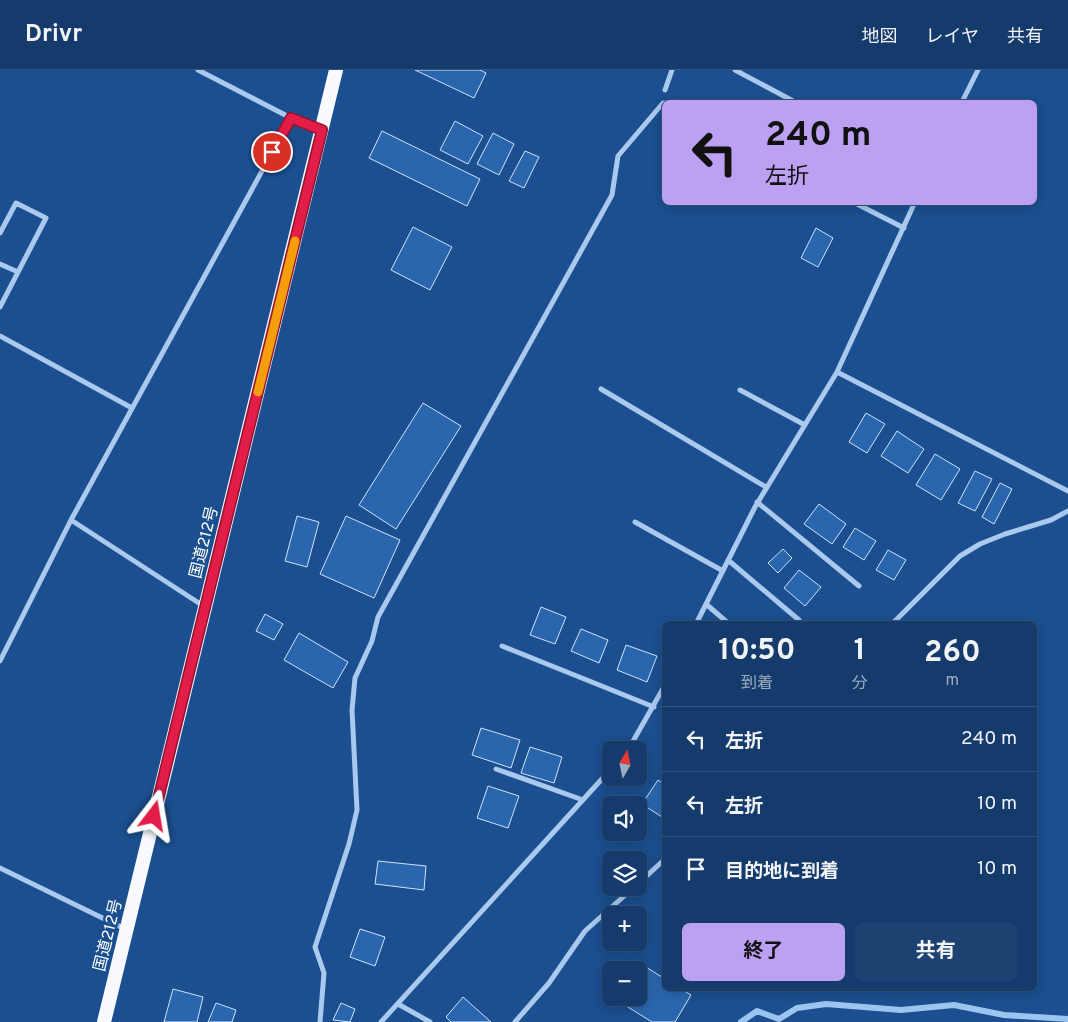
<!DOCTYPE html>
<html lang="ja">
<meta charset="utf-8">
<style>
body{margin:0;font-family:Overpass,"Noto Sans JP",sans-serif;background:#1d4271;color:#f1f3f6;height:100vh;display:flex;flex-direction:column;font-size:19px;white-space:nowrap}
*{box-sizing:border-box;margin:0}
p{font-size:16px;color:#9dadc1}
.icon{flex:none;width:28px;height:28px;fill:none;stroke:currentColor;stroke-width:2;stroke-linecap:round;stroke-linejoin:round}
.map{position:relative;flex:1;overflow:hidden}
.side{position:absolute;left:662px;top:551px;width:375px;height:370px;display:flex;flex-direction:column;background:#143b6b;border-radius:8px;box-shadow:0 2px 12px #0003,0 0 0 1px #33557e}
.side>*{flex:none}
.banner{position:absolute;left:662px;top:30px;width:375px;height:105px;border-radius:8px;box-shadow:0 2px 12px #0003,0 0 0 1px #33557e;background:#bca0f2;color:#111;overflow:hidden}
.needle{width:32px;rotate:9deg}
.fabs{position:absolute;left:602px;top:671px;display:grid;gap:10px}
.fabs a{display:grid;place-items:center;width:45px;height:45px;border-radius:8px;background:#143b6b;box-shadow:0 2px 12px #0003,0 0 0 1px #33557e;font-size:25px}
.pin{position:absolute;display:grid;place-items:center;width:42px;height:42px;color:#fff;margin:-21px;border:2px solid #fff;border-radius:50%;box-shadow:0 1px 5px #0007}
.me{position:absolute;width:55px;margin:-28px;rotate:14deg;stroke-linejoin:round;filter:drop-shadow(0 0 4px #0008)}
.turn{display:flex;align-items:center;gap:18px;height:105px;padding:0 20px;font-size:22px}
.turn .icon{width:65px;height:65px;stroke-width:2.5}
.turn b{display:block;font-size:35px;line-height:42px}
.eta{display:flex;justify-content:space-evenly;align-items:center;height:85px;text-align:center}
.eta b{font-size:30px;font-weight:700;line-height:35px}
.action{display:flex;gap:10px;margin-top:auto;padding:10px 20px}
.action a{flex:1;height:58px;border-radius:8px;background:#bca0f2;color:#111;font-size:20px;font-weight:700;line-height:58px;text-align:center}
.action a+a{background:#1d4271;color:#f1f3f6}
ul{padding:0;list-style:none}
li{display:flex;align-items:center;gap:15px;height:65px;padding:0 20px;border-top:1px solid #33557e}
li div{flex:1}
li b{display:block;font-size:19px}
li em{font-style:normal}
header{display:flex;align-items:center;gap:30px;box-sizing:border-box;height:70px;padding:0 25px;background:#143b6b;border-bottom:1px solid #33557e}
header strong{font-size:24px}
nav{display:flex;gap:28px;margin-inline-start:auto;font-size:18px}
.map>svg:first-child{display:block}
</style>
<header>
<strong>Drivr</strong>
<nav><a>地図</a><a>レイヤ</a><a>共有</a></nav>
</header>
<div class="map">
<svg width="1068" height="952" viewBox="0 0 1068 952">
<rect width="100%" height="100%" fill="#1b4f8f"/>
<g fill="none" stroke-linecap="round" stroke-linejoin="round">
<!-- stream -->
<path stroke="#9cc4f0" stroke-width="6" d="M741 952 757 941 779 949 797 938 826 934 901 940 954 935 1004 945 1068 949"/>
</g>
<!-- building -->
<path fill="#2a66ad" stroke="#cfe3fa" d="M415 0H480L486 3 474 28Z
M455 51 483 66 468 94 440 80Z
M382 61 480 109 467 136 369 88Z
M493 63 514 74 499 105 477 94Z
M525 81 539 87 524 118 509 111Z
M413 157 452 177 430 220 391 200Z
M816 158 833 168 818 197 801 188Z
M423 333 461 356 396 459 359 435Z
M866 343 885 354 867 383 849 372Z
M897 361 924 379 908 403 881 386Z
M935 384 960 399 941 430 916 415Z
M975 401 992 409 975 441 958 433Z
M1000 413 1012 419 994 454 982 447Z
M819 434 846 454 832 474 804 454Z
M297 446 319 452 307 497 285 491Z
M346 446 400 470 374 528 320 504Z
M855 458 876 471 864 490 843 477Z
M783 479 792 488 778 503 768 493Z
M888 480 906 490 894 510 876 500Z
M799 500 821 517 805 536 784 518Z
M541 537 566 547 555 574 530 565Z
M265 544 283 554 274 570 256 561Z
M581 559 608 570 599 593 571 581Z
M299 563 348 592 333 618 284 590Z
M626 575 657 586 647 612 617 600Z
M481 658 520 670 511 698 472 685Z
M530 677 562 687 554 713 521 703Z
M658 710 665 715V749L642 734Z
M488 716 519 726 508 758 477 748Z
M378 791 426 796 424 820 375 814Z
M360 859 385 867 375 896 350 887Z
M638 892 665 909V919H681L691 925 675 952H652L615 929 639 928V900H633Z
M173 919 203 927 197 952H164Z
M463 927 491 952H451L446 947Z
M216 933 236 940 232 952H208Z
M341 933 355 939 350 952 333 950Z"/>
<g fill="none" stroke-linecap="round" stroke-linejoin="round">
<!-- minor -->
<path stroke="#a9c9ee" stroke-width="5" d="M198 0 291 48 321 60
M735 0 795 32
M665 20 672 0
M962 32 978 0
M853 132 904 158
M0 163 16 133 46 148 0 237
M0 194 18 202
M0 266 132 338
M837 302 1068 421
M601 319 766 417
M740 320 805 355
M757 432 859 516
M71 450 205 537
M635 452 723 501
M728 490 799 550
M706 534 729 554
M696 554 755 437 837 302 915 132
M892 554 960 486 980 474 1005 464 1051 450 1068 441
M502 576 654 637
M0 591 71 450 291 48
M628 680 665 615
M496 699 583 730
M0 798 125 859
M639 813 665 789
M398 934 430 952
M320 952 324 903 315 877 349 774 357 740 352 640 355 608 372 571 378 547 612 125 618 86 663 33H665
M381 952 611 699
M515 952 549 913 585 861 633 818"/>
<!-- trunk -->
<path stroke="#f8faff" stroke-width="14" d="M104 952 336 0"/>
</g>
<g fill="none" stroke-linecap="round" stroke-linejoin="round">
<!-- route casing -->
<g stroke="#92132f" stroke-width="12">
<path id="route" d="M154 746 322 60 291 48 272 82"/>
</g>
<!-- route -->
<use href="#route" stroke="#e11d48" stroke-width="9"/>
<!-- slow -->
<path stroke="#f59e0b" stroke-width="9" d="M258 322 295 171"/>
</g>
<g text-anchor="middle" stroke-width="5" stroke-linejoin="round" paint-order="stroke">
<!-- street labels -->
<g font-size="16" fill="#fff" stroke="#1b4f8f">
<text transform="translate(203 472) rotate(-76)" y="6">国道212号</text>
<text transform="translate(107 865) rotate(-76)" y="6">国道212号</text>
</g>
</g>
</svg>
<div class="fabs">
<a><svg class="needle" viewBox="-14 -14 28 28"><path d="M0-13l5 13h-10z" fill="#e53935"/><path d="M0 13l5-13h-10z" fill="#9dadc1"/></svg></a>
<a><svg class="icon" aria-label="sound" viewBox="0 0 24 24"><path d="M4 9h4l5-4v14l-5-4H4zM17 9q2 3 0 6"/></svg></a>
<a><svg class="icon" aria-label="layers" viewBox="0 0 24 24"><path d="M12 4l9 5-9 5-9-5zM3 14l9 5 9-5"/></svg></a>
<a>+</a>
<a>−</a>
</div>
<div class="pin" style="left:272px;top:82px;background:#d93025"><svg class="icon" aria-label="arrive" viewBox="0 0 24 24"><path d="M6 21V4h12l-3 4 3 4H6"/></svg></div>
<svg class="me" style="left:154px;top:746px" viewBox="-20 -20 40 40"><path d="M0-17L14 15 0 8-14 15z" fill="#e11d48" stroke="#fff" stroke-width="4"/></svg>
<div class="banner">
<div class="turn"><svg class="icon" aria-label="left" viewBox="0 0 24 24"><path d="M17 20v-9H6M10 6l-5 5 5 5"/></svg><div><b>240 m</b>左折</div></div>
</div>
<section class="side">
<div class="eta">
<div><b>10:50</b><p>到着</p></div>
<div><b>1</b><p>分</p></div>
<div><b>260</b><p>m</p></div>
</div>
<ul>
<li><svg class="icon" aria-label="left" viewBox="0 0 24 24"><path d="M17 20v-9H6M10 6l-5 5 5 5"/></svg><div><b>左折</b></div><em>240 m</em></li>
<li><svg class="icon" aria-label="left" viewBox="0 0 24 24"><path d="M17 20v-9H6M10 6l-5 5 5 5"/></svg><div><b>左折</b></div><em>10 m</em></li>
<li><svg class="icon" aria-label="arrive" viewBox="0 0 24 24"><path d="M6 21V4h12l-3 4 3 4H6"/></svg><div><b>目的地に到着</b></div><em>10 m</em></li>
</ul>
<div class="action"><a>終了</a><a>共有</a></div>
</section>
</div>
